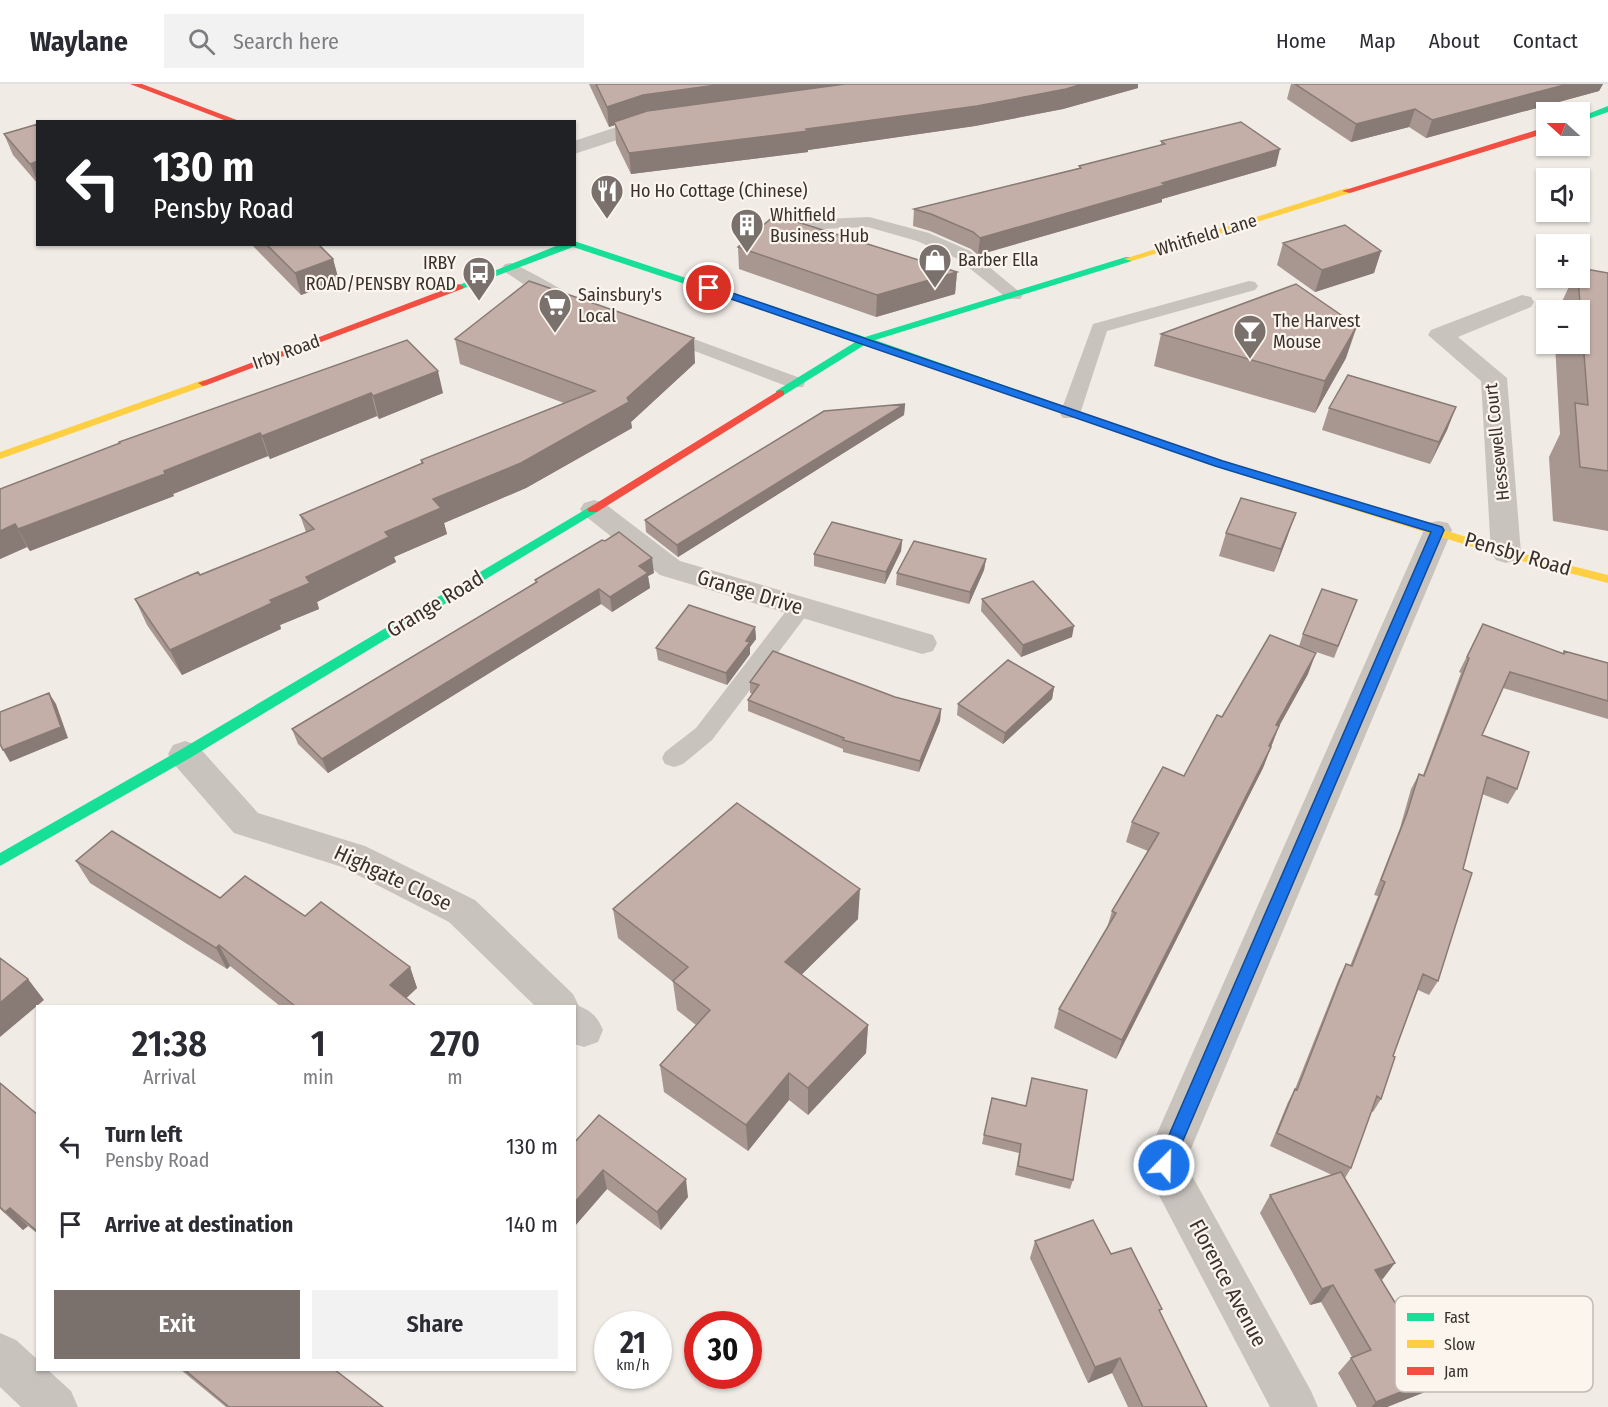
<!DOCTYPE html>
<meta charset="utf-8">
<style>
body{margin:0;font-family:"Fira Sans Condensed",sans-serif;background:#f2f2f3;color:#2b2b33;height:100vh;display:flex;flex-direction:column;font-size:22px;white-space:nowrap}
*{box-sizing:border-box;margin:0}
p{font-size:20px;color:#7c7c81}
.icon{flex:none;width:33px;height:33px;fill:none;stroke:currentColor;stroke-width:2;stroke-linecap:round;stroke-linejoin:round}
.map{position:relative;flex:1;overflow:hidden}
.drawer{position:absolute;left:36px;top:921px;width:540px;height:366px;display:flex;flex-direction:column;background:#fff;border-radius:0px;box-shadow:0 2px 4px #0004}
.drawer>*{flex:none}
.top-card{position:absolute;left:36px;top:36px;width:540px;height:126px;border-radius:0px;box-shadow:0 2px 4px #0004;background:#202124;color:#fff;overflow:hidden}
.needle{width:39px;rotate:291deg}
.fabs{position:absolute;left:1536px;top:18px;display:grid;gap:12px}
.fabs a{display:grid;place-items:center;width:54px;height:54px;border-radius:0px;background:#fff;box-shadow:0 2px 4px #0004;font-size:30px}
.speed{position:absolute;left:594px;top:1227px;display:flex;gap:12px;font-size:30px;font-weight:700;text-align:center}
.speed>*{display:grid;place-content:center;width:78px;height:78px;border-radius:50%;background:#fff;box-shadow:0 2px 4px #0004;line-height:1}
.speed small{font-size:15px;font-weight:400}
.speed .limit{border:9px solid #d22;background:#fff;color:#111}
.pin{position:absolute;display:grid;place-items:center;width:51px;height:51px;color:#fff;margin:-26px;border:3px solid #fff;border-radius:50%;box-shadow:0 2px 6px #0007}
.me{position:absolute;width:66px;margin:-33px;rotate:23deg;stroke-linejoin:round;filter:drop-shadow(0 0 4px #0008)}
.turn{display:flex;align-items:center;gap:21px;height:126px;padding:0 18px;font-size:27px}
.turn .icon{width:78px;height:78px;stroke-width:2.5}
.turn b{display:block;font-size:42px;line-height:51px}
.eta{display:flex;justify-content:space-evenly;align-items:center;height:102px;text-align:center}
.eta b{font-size:36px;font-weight:600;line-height:42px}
.cta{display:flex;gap:12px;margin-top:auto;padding:12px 18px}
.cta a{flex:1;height:69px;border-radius:0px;background:#7a716c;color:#fff;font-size:24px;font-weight:600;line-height:69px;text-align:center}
.cta a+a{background:#f2f2f3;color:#2b2b33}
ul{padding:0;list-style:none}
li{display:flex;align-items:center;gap:18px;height:78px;padding:0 18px}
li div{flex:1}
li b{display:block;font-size:22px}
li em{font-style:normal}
header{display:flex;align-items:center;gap:36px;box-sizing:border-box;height:84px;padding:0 30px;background:#fff;border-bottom:2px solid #e1e1e2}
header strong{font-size:28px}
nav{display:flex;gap:33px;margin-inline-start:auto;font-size:21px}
.search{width:420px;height:54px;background:#f2f2f3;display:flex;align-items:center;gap:15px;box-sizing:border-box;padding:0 21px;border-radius:0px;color:#7c7c81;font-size:22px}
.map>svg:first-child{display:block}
</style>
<header>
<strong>Waylane</strong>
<div class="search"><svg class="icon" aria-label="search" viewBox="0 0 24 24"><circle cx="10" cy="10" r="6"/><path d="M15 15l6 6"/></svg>Search here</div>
<nav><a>Home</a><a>Map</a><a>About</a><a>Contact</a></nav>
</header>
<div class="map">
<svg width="1608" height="1323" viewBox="0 0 1608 1323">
<rect width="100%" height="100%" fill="#f0ebe5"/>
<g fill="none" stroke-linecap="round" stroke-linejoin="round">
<!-- lane -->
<path fill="#c9c3be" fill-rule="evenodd" d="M869 133 929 149 970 167 1023 211 1020 215H1008L958 175 917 157 868 143 802 146 794 141 802 136Z
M511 179C518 181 570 209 573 213L570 217C549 222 522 198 505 188L502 184 505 180Z
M1249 197 1255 198 1258 202 1255 206 1107 247 1080 330 1077 334H1063L1060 330 1093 240Z
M664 244 803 295 805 299 803 303H789L658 253 655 249 658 245Z
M801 515 809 518 812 523 809 528 712 656 683 680 674 683 665 680 662 674 665 668 696 644 793 518Z"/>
<!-- street -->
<path fill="#c9c3be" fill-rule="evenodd" d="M659 32 666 34 669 38 666 42 648 46 574 70V57L638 36Z
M1522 211 1531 213 1534 218 1531 223 1458 253 1507 294 1521 469 1516 476 1506 479 1496 476 1491 469 1481 297 1428 251 1431 246Z
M594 416 604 419 680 477 933 551 937 559 933 567 922 570 660 491 584 431 580 425 584 419Z
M1438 437 1448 439 1452 446 1185 1079 1311 1307 1318 1323H1270L1143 1081 1424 446 1428 439Z
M185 657 197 661 258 729 365 762 475 816 573 910 579 922C592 927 598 934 603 946L598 958 584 963 574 960V922H535L449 838 342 783 234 749 173 679 168 670 173 661Z
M0 1249 16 1256 38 1276V1286H48L71 1307 78 1323H21L0 1303Z"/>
<!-- fast -->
<path fill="#16e098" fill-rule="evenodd" d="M1608 22V28L1580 38V33Z
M574 157 865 253 1126 173H1132V177L875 256 1223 378 1269 391 1271 394 1265 398 1215 382 866 260 784 311H776V307L857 257 573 163 462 205 454 203 561 160H574Z
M593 421 597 422 599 425 597 428 190 674 0 782V769L180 666Z"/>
<!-- slow -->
<path fill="#ffcf43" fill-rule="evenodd" d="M1347 104 1352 107 1350 109 1132 177 1124 175Z
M203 296 207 297V301L0 375V368Z
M1265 390 1508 466 1608 491V499L1502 472 1261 397V391Z"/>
<!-- jam -->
<path fill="#f24e42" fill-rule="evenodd" d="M130 0H142L242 38H229Z
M1546 43V49L1350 109 1342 107Z
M459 200 464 203 462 205 207 301 203 302 198 299Z
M780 306 784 307V311L597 428H589L587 425Z"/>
</g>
<!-- wall -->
<path fill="#a89690" d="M589 0H1138V4L1063 25 975 42 808 66V68L631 90 616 59 615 41 609 43Z
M1291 0H1603L1599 7 1426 54 1409 43 1351 58 1287 15Z
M38 40V100L13 71 4 50Z
M1161 57 1276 82 1162 115V118L978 171 971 165 930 147 913 142 914 125 1079 84V82L1161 62Z
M1283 159 1381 167 1374 189 1315 208 1277 181Z
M251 160H318L333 175 339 197 301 211Z
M738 163 957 188 955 210 876 233 739 185Z
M1608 189V447L1553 437 1549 373 1560 350 1555 260H1580V226H1558L1573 194H1580Z
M1161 250 1346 274 1315 329 1154 282Z
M455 255 695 279 631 338 632 344 526 404 444 439 447 450 394 473 396 478 317 518 319 525 280 541 281 545 182 591 147 541 135 515 200 491 306 448 300 431 421 379V376L564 319 460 280Z
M407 256 443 309 379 335 377 332 270 375 268 372 173 410 174 412 30 467 27 463 0 475V405Z
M905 320 904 331 678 473 646 448 645 436Z
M1456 323 1447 346 1430 380 1322 346 1329 324Z
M1226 449 1288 451 1274 488 1219 472Z
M902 456 901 467 885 500 814 482V470Z
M986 475 984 486 969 520 896 501 897 489Z
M654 489 648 492 650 504 612 528 601 520 328 689 298 660 292 645 536 499 535 496Z
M982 515 1072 553 1021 573 981 527Z
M1357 516 1334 574 1299 562 1303 550Z
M1483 540 1563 570 1564 567 1608 579V635L1503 604 1482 651 1517 705 1508 720 1482 710 1463 785 1438 897 1429 911 1418 906 1393 972 1381 1015 1373 1028 1371 1027 1351 1084 1345 1094 1381 1196 1425 1308 1387 1323H1357L1338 1289 1351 1274 1352 1273 1321 1218 1310 1221 1260 1129 1270 1111 1332 1091 1270 1062 1288 1018 1295 1005 1339 894 1346 880 1350 882 1378 812 1374 811 1400 744 1411 705 1419 690 1423 691 1461 589 1459 588Z
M755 543 756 555 750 563V570L727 601 658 576 656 564Z
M1308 590 1279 642 1263 684 1116 975 1054 944 1059 925 1107 844 1112 827 1148 767 1126 758 1132 738 1184 692 1222 633Z
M750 598 895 613 941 625 940 637 919 688 843 668V665L748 627V616L753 610 750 609Z
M1054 603 1052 615 1003 660 957 631 958 620Z
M76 777 220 814 305 832 410 883 417 904 406 914 416 922H280L230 882 227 885 90 799Z
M613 825 858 835 801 891 868 941 866 969 808 1031 789 1016 748 1067 664 1008 660 981 696 941 677 926 673 898 618 854Z
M0 999 38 1031V1150L28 1142 23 1146 0 1125Z
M992 1014 1073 1096 1070 1105 1015 1091 1019 1069 982 1060Z
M574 1059 688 1113 661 1146 607 1105 574 1143Z
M1035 1157 1111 1170 1160 1229 1207 1323H1128L1112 1289 1088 1299 1030 1174Z
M181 1286H335L383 1323H226Z"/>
<!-- shaded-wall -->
<path fill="#887a75" d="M724 0H872L614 38 615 41 609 43 607 23 643 11Z
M1082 0H1138V4L1063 25 975 42 808 66V68L631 90 629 69 806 45Z
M1568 0H1603L1599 7 1426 54 1432 36Z
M1415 25 1409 43 1351 58 1356 40Z
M1280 65 1276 82 1162 115V118L978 171 980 154 1162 99Z
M38 77V99L30 80Z
M1381 167 1374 189 1315 208 1322 186Z
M333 175 339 197 301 211 295 189Z
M957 188 955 210 876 233 877 211Z
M1357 242 1346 274 1315 329 1325 297Z
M694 254 695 279 631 338 632 344 526 404 444 439 447 450 394 473 396 478 317 518 319 525 280 541 281 545 182 591 170 566 270 516 306 493 385 448 433 415 627 314Z
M438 287 443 309 379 335 373 312Z
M371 309 377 332 270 375 262 352Z
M905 320 904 331 678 473 677 461Z
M1456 323 1447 346 1430 380 1439 358Z
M260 349 268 372 173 410 174 412 30 467 18 445Z
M1296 429 1288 451 1274 488 1281 465Z
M15 440 27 463 0 475V447Z
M902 456 901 467 885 500 886 488Z
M652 474 654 489 648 492 650 504 612 528 610 513 639 482Z
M986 475 984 486 969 520 970 508Z
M599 505 601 520 328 689 322 675Z
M1074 542 1072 553 1021 573 1023 561Z
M755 543 756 555 750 563V570L727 601 726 589 746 557Z
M1316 569 1308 590 1268 662 1276 641Z
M1054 603 1052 615 1003 660 1005 649Z
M49 609 56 620 68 654 10 678 3 666Z
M941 625 940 637 919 688 920 677Z
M1279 642 1263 684 1116 975 1122 956Z
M860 805 858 835 785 907V878Z
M219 861 230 882 227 885 216 864Z
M410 883 417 904 398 922 390 901Z
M28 895 44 916 0 953V919Z
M868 941 866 969 808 1031V1004Z
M789 989V1016L748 1067 746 1041Z
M603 1086 607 1105 574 1143V1119Z
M686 1095 688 1113 661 1146 657 1128Z
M10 1124 28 1142 23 1146 5 1128Z
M1395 1179 1382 1196 1375 1186Z
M1333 1201 1321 1218 1310 1221 1322 1205Z
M1120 1274 1112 1289 1088 1299 1095 1283Z
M1440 1292 1425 1308 1387 1323H1371L1376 1318Z"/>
<!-- building -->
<path fill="#c3afa7" stroke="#887a75" stroke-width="1.5" d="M596 0H724L643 11 607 23Z
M845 0H1082L1066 5 977 22 806 45 808 47 629 69 614 38 647 27Z
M1295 0H1568L1432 36 1415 25 1356 40Z
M1241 38 1280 65 1162 99 1165 101 980 154 973 148 931 130 914 125 1081 84 1079 82 1165 60 1161 57Z
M38 40V77L30 80 4 50Z
M775 131 957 188 877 211 738 163Z
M1345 141 1381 167 1322 186 1283 159Z
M266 160H318L333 175 295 189Z
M1580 184 1608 189V387L1580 383 1575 319 1588 321 1578 194H1580Z
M529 197 694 254 627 314 629 318 521 379 433 415 441 424 385 448 389 453 306 493 310 499 270 516 272 519 170 566 135 515 198 488 200 491 314 445 300 431 423 379 421 376 595 307 455 255Z
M1296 200 1357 242 1325 297 1161 250Z
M407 256 438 287 373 312 371 309 262 352 260 349 164 387 165 390 18 445 15 440 0 447V405L120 359 119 358Z
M1348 291 1456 323 1439 358 1329 324Z
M905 320 677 461 645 436 824 327Z
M1241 414 1296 429 1281 465 1226 449Z
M832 438 902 456 886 488 814 470Z
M619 448 652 474 639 482 648 489 610 513 599 505 322 675 292 645 537 498 535 496 602 456 605 457Z
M914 457 986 475 970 508 897 489Z
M1033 497 1074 542 1023 561 982 515Z
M1322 505 1357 516 1338 562 1303 550Z
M689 521 755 543 746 557 750 558 726 589 656 564Z
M1483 540 1564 570V567L1608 579V617L1510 588 1482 651 1529 668 1517 705 1487 693 1463 785 1472 789 1438 897 1423 890 1393 972 1395 973 1381 1015 1377 1012 1351 1084 1277 1049 1295 1005 1297 1006 1346 880 1352 882 1385 798 1381 796 1407 729 1419 690 1424 692 1469 574 1467 573Z
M1270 551 1316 569 1276 641 1279 642 1269 662 1271 663 1122 956 1059 925 1116 829 1112 827 1159 749 1132 738 1163 683 1184 692 1217 631 1222 633Z
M773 567 895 613 941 625 920 677 843 656 844 654 748 616 759 601 750 598Z
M1008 576 1054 603 1005 649 958 620Z
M49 609 61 643 3 666 0 660V628Z
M737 719 860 805 785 878 868 941 808 1004 789 989 746 1041 660 981 710 926 673 897 688 883 613 825Z
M112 747 220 814 245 792 305 832 321 818 410 883 390 901 416 922H295L219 861 216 864 76 777Z
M0 874 28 895 0 919Z
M1032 994 1087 1006 1073 1096 1018 1082 1021 1060 984 1051 992 1014 1026 1022Z
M0 999 38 1031V1148L10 1124 5 1128 0 1123Z
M599 1031 686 1095 657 1128 603 1086 574 1119V1059Z
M1341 1088 1395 1179 1375 1186 1440 1292 1376 1318 1351 1274 1371 1266 1333 1201 1322 1205 1270 1111Z
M1093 1136 1111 1170 1131 1164 1162 1225 1159 1226 1207 1323H1143L1120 1274 1095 1283 1035 1157Z
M185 1286H335L383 1323H229Z"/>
<!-- route -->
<path fill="#1a73e8" stroke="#114b97" stroke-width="1.5" d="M705 202H712L1223 377 1442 443 1444 446 1170 1087 1164 1089 1158 1087 1156 1081 1431 448 1215 382 705 206Z"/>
<!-- icons -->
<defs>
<g id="restaurant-pin" transform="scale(1.725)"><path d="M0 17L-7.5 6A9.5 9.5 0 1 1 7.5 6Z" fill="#7a716c" stroke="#fbf5ee"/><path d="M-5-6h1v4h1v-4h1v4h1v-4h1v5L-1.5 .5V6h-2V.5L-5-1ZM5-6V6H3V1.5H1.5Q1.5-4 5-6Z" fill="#fff"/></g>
<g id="building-pin" transform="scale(1.725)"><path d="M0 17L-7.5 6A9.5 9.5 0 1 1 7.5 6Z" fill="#7a716c" stroke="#fbf5ee"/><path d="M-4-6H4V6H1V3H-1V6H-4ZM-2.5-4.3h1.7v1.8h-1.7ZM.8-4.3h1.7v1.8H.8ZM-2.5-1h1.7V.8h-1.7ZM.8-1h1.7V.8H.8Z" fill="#fff"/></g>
<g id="shop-pin" transform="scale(1.725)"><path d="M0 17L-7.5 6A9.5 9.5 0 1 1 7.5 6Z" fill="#7a716c" stroke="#fbf5ee"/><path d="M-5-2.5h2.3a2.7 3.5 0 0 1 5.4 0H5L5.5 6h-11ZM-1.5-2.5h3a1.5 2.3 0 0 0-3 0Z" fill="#fff"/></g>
<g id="bus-pin" transform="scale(1.725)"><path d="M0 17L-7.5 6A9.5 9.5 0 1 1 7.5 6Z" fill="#7a716c" stroke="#fbf5ee"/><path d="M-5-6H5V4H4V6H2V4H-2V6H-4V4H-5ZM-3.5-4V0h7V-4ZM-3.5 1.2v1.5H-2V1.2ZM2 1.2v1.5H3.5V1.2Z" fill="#fff"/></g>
<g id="supermarket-pin" transform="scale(1.725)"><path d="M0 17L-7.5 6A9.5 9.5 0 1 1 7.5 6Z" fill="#7a716c" stroke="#fbf5ee"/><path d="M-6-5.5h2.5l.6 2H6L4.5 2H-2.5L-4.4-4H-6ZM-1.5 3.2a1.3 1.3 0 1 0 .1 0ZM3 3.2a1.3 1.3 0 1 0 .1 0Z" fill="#fff"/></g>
<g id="bar-pin" transform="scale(1.725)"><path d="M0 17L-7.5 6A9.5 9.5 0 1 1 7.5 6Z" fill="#7a716c" stroke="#fbf5ee"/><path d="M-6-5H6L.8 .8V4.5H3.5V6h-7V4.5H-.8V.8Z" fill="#fff"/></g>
</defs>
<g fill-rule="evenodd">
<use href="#restaurant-pin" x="607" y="107"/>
<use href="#building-pin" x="747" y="141"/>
<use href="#shop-pin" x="935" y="176"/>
<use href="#bus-pin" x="479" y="189"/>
<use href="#supermarket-pin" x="555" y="221"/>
<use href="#bar-pin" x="1250" y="247"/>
</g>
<g text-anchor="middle" stroke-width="4.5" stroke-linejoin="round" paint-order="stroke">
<!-- far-poi labels -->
<g font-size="18" fill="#3b302b" stroke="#fbf5ee" text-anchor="start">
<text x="630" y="113">Ho Ho Cottage (Chinese)</text>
<text x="770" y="137">Whitfield<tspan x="770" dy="21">Business Hub</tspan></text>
<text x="958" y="182">Barber Ella</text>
<text x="456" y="185" text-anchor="end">IRBY<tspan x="456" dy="21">ROAD/PENSBY ROAD</tspan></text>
<text x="578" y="217">Sainsbury's<tspan x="578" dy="21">Local</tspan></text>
<text x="1273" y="243">The Harvest<tspan x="1273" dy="21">Mouse</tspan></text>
</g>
<!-- far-street labels -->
<g font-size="18" fill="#3b302b" stroke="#fbf5ee">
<text transform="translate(1206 151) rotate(-17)" y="6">Whitfield Lane</text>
<text transform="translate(286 268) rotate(-20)" y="6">Irby Road</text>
<text transform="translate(1497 358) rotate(-96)" y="6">Hessewell Court</text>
</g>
<!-- street labels -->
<g font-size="21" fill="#3b302b" stroke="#fbf5ee">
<text transform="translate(1518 470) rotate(16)" y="7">Pensby Road</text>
<text transform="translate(750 508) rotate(17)" y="7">Grange Drive</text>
<text transform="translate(435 520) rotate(-31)" y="7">Grange Road</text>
<text transform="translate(393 794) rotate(25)" y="7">Highgate Close</text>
<text transform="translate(1228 1199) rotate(62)" y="7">Florence Avenue</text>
</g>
</g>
<!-- legend -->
<rect x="1395" y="1212" width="198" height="96" rx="9" fill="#fbf5ee" stroke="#c1bab4" stroke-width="1.5"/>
<rect x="1407" y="1229" width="27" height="8" fill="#16e098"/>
<rect x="1407" y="1256" width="27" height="8" fill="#ffcf43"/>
<rect x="1407" y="1283" width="27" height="8" fill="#f24e42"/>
<g font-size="16" fill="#3b302b">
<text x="1444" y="1239">Fast</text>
<text x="1444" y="1266">Slow</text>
<text x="1444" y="1293">Jam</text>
</g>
</svg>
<div class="fabs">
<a><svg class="needle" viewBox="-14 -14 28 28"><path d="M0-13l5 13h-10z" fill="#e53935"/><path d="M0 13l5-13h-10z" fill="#7c7c81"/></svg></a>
<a><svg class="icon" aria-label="sound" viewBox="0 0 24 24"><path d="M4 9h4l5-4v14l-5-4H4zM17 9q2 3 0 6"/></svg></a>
<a>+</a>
<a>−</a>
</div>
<div class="speed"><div>21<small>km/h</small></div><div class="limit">30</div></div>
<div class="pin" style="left:709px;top:204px;background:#d93025"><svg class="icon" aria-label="arrive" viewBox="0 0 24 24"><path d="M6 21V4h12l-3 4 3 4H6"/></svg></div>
<svg class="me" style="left:1164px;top:1081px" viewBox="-20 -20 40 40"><circle r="17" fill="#1a73e8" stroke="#fff" stroke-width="3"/><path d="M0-11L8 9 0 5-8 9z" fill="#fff"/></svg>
<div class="top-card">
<div class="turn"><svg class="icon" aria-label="left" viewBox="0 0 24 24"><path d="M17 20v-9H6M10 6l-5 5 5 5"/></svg><div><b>130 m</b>Pensby Road</div></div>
</div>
<section class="drawer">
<div class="eta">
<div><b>21:38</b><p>Arrival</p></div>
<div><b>1</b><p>min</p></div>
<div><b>270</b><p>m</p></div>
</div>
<ul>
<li><svg class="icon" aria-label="left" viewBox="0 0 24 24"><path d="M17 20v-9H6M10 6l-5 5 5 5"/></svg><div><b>Turn left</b><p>Pensby Road</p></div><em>130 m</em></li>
<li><svg class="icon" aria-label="arrive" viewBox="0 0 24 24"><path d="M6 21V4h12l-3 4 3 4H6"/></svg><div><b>Arrive at destination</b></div><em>140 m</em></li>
</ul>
<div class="cta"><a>Exit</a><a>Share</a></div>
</section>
</div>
